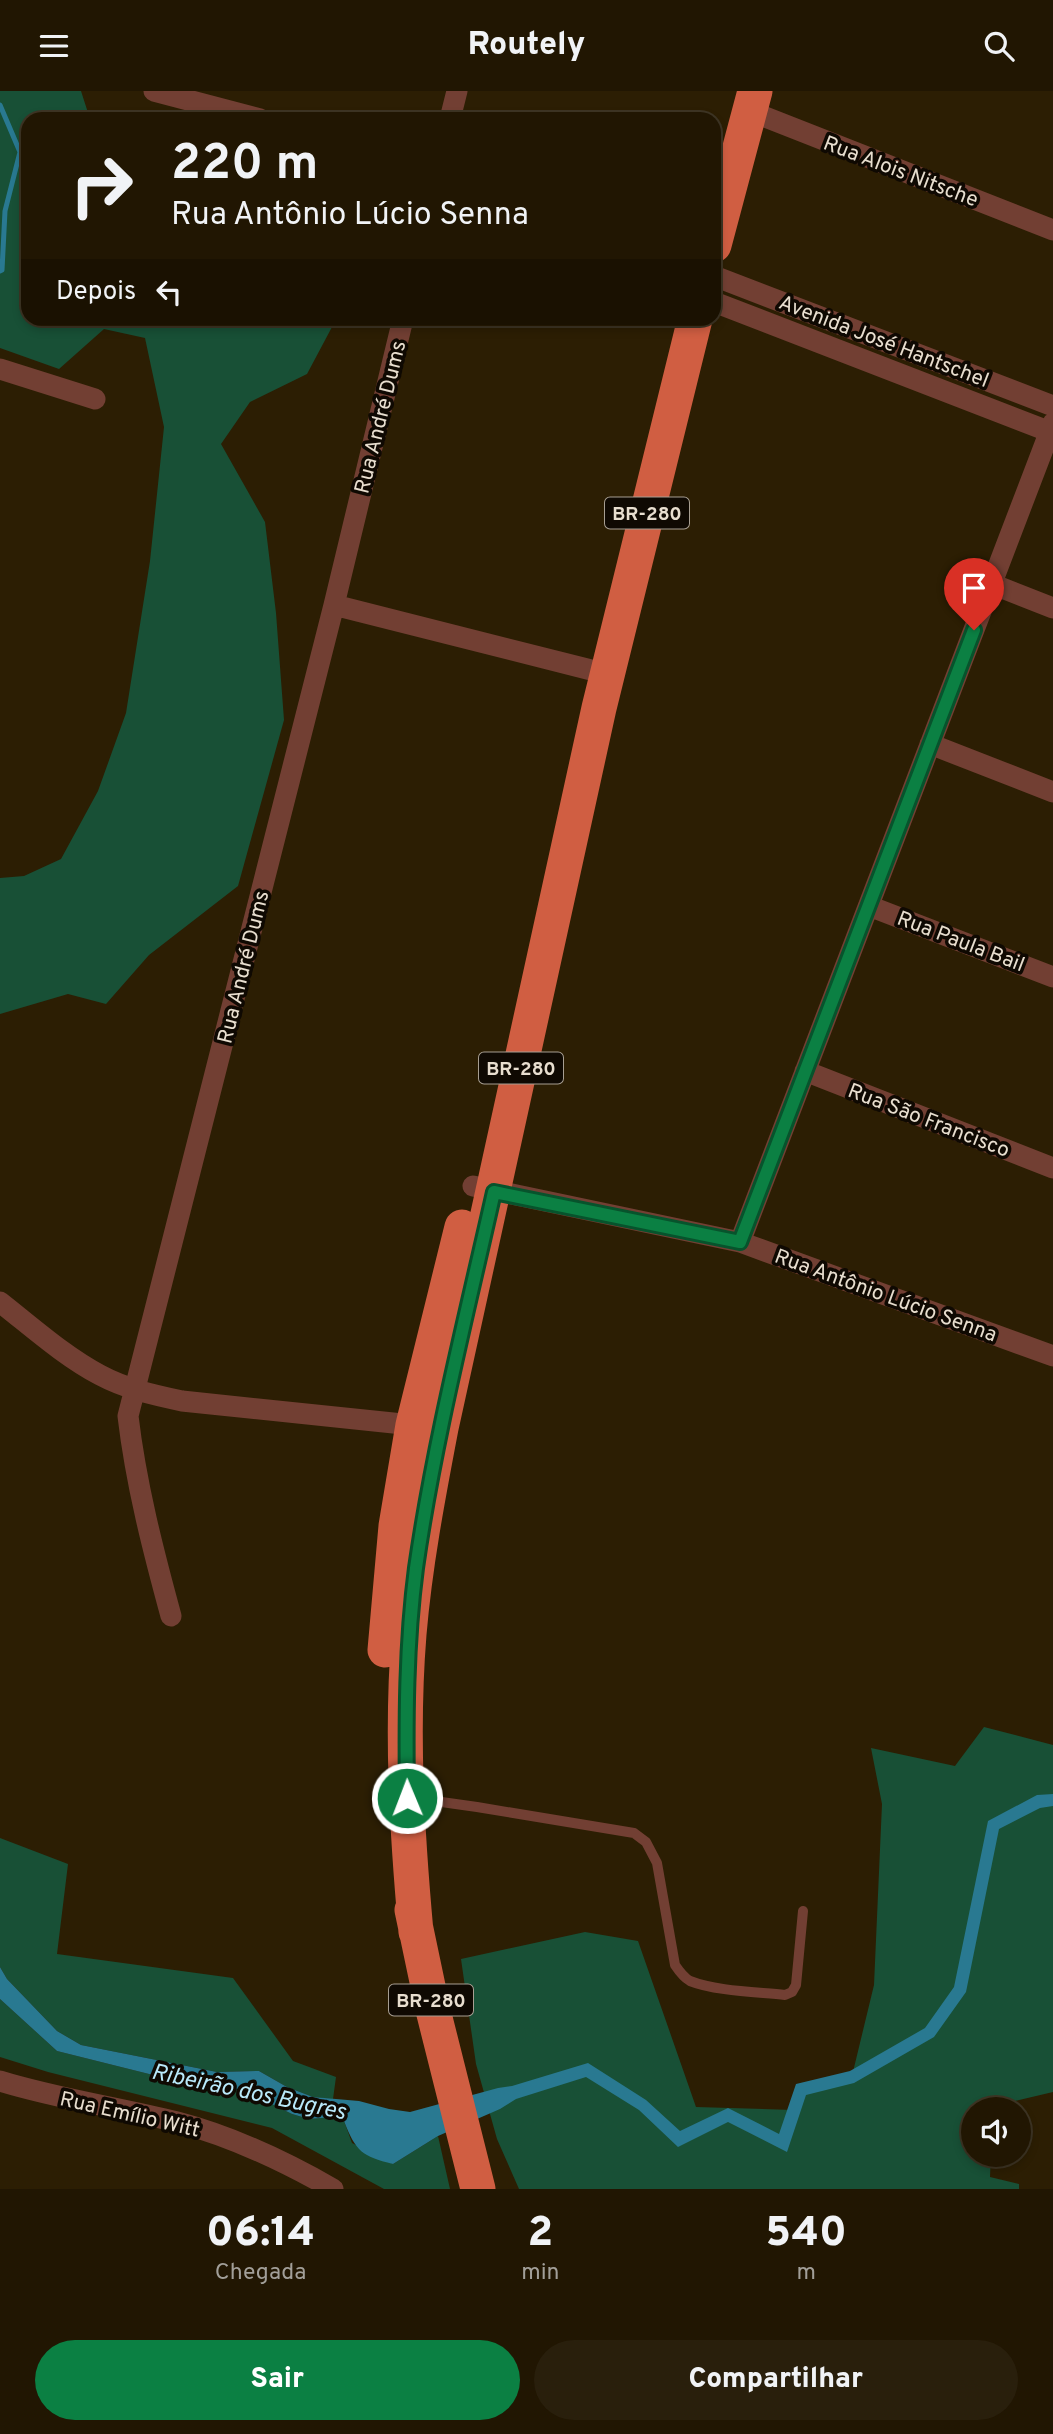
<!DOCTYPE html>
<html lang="pt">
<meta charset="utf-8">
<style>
body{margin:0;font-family:Overpass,sans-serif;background:#291f0c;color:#f1f3f6;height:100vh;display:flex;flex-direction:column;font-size:26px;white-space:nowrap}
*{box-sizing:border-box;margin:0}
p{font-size:23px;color:#a29f99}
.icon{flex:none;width:38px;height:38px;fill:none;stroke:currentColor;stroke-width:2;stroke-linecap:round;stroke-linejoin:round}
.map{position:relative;height:2098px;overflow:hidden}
.sheet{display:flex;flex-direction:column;background:#211602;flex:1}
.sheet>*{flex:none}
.guide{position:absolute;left:21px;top:21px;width:700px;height:214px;border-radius:21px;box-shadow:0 4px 10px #0003,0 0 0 2px #3e3524;background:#211602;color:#f1f3f6;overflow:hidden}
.fabs{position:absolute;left:961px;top:2006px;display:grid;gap:14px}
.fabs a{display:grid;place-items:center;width:70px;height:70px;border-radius:50%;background:#211602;box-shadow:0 4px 10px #0003,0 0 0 2px #3e3524;font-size:35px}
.pin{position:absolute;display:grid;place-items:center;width:60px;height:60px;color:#fff;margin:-72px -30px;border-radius:50% 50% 50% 0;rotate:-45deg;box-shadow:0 0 7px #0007}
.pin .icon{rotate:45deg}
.me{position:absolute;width:77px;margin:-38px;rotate:359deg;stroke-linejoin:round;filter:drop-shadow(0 0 5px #0008)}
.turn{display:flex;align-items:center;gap:24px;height:147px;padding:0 35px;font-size:32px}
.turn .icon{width:91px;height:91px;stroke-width:2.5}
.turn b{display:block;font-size:49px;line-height:60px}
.then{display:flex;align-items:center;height:66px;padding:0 35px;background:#0003;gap:14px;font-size:26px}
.eta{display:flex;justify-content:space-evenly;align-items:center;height:119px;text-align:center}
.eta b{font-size:42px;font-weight:800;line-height:49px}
.button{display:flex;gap:14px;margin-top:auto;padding:14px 35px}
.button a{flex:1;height:80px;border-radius:42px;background:#0b8043;color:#fff;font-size:28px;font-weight:800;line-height:80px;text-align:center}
.button a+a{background:#291f0c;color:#f1f3f6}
header{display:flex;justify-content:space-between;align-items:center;height:91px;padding:0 35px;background:#211602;font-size:32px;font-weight:800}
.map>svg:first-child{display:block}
</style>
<header><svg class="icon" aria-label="menu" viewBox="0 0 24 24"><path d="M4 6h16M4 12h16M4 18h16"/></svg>Routely<svg class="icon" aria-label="search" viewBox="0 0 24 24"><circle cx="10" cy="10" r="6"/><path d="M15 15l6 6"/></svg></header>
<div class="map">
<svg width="1053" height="2098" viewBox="0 0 1053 2098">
<rect width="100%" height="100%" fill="#2c1e03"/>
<!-- green -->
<path fill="#185036" d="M0 0H81L90 28H28V228H323L332 236 307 283 250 311 221 353 265 431 276 522 284 629 238 795 149 864 106 913 68 903 0 923V787L24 785 61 768 98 700 126 622 150 470 164 336 145 247 104 238 59 278 0 257Z
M984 1636 1053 1654V2001L994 2015V2018H973V2063H991L990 2086 1019 2093V2098H519L497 2048 476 1973 461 1868 585 1841 638 1850 696 2016 793 2019 800 1998 852 1985 874 1894 882 1713 871 1657 955 1675Z
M0 1747 68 1773 57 1863 233 1887 293 1970 336 1986 333 2008 313 2006 287 1996 259 1980 217 1981 81 1954 57 1940 7 1888 0 1876Z
M0 1908 57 1960 193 1994 243 1999 292 2023 309 2028 335 2026 344 2030 352 2052 393 2073 438 2045 450 2098H384L272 2037 48 1981 0 1966Z"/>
<!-- water -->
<path fill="#297991" d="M1053 1703V1715L1040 1717 999 1738 966 1901 934 1946 854 1992 806 2004 787 2061 728 2031 678 2056 639 2019 586 1986 516 2008 500 2018 438 2045 393 2073C362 2065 356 2061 344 2030L335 2026 309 2028 292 2023 243 1999 193 1994 57 1960 0 1908V1876L7 1888 57 1940 81 1954 217 1981 259 1980 287 1996 313 2006 359 2010 389 2018 410 2021 498 1997 512 1995 588 1972 646 2009 680 2040 728 2017 779 2043 796 1993 850 1980 925 1937 954 1896 988 1730 1037 1704Z"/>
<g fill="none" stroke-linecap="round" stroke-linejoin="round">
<!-- stream -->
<path stroke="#297991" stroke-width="5" d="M0 14 20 61 5 120 2 179 0 180"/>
<!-- service -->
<path stroke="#723f33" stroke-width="10" d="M413 1707 477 1716 634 1742 646 1751 657 1772 675 1874C679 1880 683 1886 690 1890 715 1900 758 1901 785 1904L792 1901 796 1894 803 1820"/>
<!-- minor -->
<path stroke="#723f33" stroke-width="21" d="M154 0 260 28
M750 20 1053 139
M450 28 457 0
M714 185 1053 315
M714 211 1053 342
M0 278 95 308
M992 493 1053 517
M334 514 607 583
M930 653 1053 701
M869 815 1053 886
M805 980 1053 1077
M473 1095 740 1151 1053 1265
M740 1151 1053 332
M0 1211C32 1236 64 1265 100 1284 126 1298 154 1304 182 1310L422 1335
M171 1525C153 1459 136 1393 128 1325L334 514 403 228
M0 1990C58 2008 118 2016 177 2031 231 2045 284 2070 333 2098"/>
<!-- trunk -->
<path stroke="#d05e42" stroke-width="35" d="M714 154 755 0
M385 1559 396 1435 413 1334 462 1136
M412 1819 433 1919 478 2098
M416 1841C407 1742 401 1642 409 1543 415 1473 428 1405 441 1337L599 617 695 228"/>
</g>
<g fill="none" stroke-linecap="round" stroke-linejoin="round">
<!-- route casing -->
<g stroke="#07532c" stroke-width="18">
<path id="route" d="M407 1707C406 1630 406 1553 416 1477 434 1351 466 1226 494 1101L740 1151 974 539"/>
</g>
<!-- route -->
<use href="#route" stroke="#0b8043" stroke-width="12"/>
</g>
<g text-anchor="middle" stroke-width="7" stroke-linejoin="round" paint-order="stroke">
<!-- shield labels -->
<g fill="#0f0902" stroke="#a79e92" stroke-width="2">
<rect x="605" y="406.5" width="84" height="31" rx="5"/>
<rect x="479" y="961.5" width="84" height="31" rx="5"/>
<rect x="389" y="1893.5" width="84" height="31" rx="5"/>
</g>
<g font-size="19" font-weight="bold" fill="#e8decf">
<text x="647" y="429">BR-280</text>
<text x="521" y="984">BR-280</text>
<text x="431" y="1916">BR-280</text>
</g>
<!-- street labels -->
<g font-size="21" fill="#e8decf" stroke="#0f0902">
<text transform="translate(901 80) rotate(21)" y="7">Rua Alois Nitsche</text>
<text transform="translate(884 250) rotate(21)" y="7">Avenida José Hantschel</text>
<text transform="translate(380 326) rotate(-76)" y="7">Rua André Dums</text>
<text transform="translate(961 850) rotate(21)" y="7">Rua Paula Bail</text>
<text transform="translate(243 876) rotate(-76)" y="7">Rua André Dums</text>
<text transform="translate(929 1029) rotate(21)" y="7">Rua São Francisco</text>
<text transform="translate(886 1204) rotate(20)" y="7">Rua Antônio Lúcio Senna</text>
<text transform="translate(130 2023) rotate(13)" y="7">Rua Emílio Witt</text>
</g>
<!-- water labels -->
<g font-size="23" font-style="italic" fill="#b9e9fa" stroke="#0f0902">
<text transform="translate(249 2000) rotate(12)" y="8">Ribeirão dos Bugres</text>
</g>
</g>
</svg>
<div class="fabs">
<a><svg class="icon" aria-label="sound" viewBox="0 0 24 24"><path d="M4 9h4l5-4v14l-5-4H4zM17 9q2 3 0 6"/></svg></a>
</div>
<div class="pin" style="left:974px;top:539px;background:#d93025"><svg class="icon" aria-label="arrive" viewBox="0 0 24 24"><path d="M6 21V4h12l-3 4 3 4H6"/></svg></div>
<svg class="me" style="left:407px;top:1707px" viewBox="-20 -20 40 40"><circle r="17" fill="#0b8043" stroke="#fff" stroke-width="3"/><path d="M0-11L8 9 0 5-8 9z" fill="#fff"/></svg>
<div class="guide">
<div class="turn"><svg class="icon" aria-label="right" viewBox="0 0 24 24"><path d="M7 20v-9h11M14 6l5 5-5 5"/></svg><div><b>220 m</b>Rua Antônio Lúcio Senna</div></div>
<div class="then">Depois<svg class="icon" aria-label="left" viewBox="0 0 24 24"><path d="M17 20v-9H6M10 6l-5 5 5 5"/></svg></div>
</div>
</div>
<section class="sheet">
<div class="eta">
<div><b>06:14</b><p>Chegada</p></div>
<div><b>2</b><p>min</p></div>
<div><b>540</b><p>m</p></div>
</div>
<div class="button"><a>Sair</a><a>Compartilhar</a></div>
</section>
